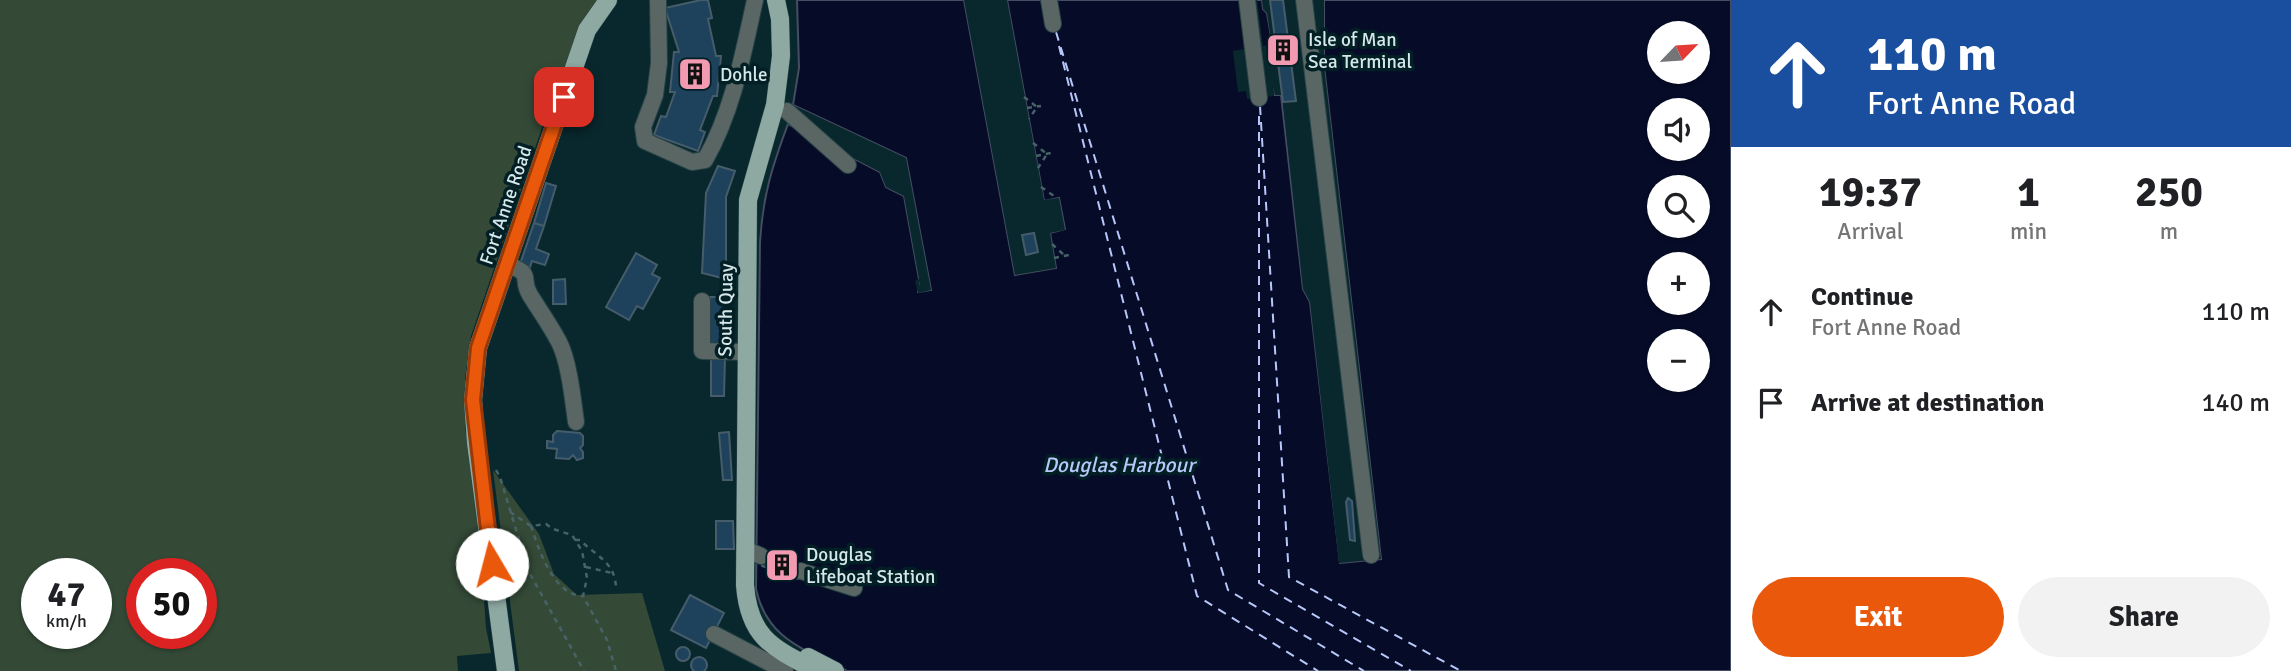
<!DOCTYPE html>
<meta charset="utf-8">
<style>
body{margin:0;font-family:Signika,sans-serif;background:#f2f2f2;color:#202124;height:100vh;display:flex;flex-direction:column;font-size:26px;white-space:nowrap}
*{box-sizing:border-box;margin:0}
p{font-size:23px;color:#757577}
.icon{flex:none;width:38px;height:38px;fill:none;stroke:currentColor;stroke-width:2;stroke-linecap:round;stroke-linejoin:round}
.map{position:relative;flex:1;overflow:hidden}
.sheet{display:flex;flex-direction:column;background:#fff;width:560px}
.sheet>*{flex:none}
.hud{background:#1a4fa0;color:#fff;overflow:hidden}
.needle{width:46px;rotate:65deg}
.tools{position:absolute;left:1647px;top:21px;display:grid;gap:14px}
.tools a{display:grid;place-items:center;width:63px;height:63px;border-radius:50%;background:#fff;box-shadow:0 2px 5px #0004;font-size:35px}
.speed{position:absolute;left:21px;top:558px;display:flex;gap:14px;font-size:35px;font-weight:700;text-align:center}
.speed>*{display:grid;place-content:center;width:91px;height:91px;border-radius:50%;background:#fff;box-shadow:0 2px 5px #0004;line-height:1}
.speed small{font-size:18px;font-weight:400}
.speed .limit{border:10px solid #d22;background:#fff;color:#111}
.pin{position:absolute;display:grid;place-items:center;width:60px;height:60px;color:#fff;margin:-30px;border-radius:14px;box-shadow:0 4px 10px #0006}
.me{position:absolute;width:77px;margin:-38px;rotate:352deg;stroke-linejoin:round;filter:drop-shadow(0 0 5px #0008)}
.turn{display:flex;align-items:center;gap:24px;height:147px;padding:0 21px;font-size:32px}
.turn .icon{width:91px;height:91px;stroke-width:2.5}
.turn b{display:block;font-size:49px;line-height:60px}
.eta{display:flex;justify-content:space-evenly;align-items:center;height:119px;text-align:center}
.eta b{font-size:42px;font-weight:700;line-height:49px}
.action{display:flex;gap:14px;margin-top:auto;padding:14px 21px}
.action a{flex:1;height:80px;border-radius:42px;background:#ea580c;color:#fff;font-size:28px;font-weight:700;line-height:80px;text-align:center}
.action a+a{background:#f2f2f2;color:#202124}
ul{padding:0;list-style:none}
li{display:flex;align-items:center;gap:21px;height:91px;padding:0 21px}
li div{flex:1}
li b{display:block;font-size:26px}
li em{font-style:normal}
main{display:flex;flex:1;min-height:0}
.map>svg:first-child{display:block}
</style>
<main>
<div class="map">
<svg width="1731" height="671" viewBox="0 0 1731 671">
<rect width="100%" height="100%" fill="#09282d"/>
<!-- green -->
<path fill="#344a37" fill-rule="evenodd" d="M0 0H597L582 21 548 110 471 336 465 378V427L479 528 486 628 491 653 457 656 458 671H0ZM37 574H96V634H37ZM142 574H201V634H142Z
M493 470 539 534 554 574 577 595 642 593 665 671H519Z"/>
<!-- water -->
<path fill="#060b28" stroke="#444d62" stroke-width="2" fill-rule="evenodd" d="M797 0H964L1015 275 1056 268 1050 233 1065 229 1059 198 1044 201 1007 0H1262L1263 9 1267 13 1273 48H1269L1275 95H1281L1303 289 1310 302 1340 563 1381 559 1324 66V0H1731V671H847C805 649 767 640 756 589L760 242C763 195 772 167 788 124L880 172 886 187 904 196 919 279 918 292 931 290 906 158 793 105 799 68ZM1659 33H1698V72H1659ZM1659 110H1698V149H1659ZM1659 187H1698V226H1659ZM1659 264H1698V303H1659ZM1659 341H1698V380H1659Z"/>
<!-- pier -->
<path fill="#09282d" d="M964 0H967L1018 271 1052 265 1046 232 1061 227 1057 202 1044 204 1040 201 1003 0H1007L1044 200 1059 198 1065 230 1050 233 1056 268 1015 275Z
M1239 0H1257L1263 46 1266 45 1270 67 1268 48 1272 47 1267 13 1263 9 1262 0H1265L1266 7 1271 12 1276 47 1272 51 1276 79 1278 91 1285 94 1307 288 1313 301 1343 559 1377 556 1321 66 1320 0H1324V66L1381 559 1339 563 1310 302 1303 289 1282 95H1275L1272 83 1274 96 1247 99 1246 91 1238 92 1233 51 1244 49Z
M793 105 906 158 931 290 918 293 915 281 919 279 904 196 886 187 880 172 788 124 789 121 882 169 889 185 907 194 923 279 919 283 921 289 927 287 903 160 792 108Z"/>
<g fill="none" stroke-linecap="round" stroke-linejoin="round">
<!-- ferry -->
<path stroke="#b7c7f9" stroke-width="2" stroke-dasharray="9 7" stroke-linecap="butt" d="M1056 32 1228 590 1364 671
M1059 46 1197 596 1318 671
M1260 106 1289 577 1461 671
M1259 116V583L1411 671"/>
</g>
<!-- building -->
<path fill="#1e425b" stroke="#465c6b" stroke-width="2" d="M701 0H708L712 18 708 19 716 56H721L717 96H713L700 130 705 132 698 151 654 135 661 116 666 117 675 92H670L674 52H679L665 8Z
M1270 0H1283L1296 101 1283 102Z
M718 166 735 171 726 197V279L702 273 706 193Z
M546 183 556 186 544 226 534 223Z
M534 223 544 226 536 249 549 254 545 265 532 261 530 267 520 264Z
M1034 233 1038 252 1026 255 1022 235Z
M636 253 657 265 652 274 660 278 643 309 637 306 629 320 606 307Z
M565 279 566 304H553V280Z
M710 297H726L725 347H710Z
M711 357H725L724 396H711Z
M557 431 580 433 583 436V445L580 448 583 452V458L577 460 573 455 569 459 556 458 557 449 547 448V441L553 442V435Z
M729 432 732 480H723L719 433Z
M1348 498 1352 501 1355 541 1350 540 1346 502Z
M716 521H733L734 549H716Z
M767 552 803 565 798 579 762 566 761 556Z
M690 595 724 613 706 648 671 630Z
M676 654a7 7 0 1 1 14 0a7 7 0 1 1-14 0Z
M691 665a8 8 0 1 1 16 0a8 8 0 1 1-16 0Z"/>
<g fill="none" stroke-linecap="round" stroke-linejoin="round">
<!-- minor casing -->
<g stroke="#264347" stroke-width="18">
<path id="minor" d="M658 0 659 63 655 95 643 127 645 141 692 162 705 160C733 111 743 54 755 0
M1049 0 1053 24
M1247 0 1259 98
M1304 0 1371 555
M787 111 848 165
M506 264C536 275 519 277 530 295 540 311 550 325 559 342 569 361 573 400 576 422
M702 301V351L746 352
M745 549 761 556
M801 571 854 588
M714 634 785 671"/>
</g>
<!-- major casing -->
<g stroke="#264347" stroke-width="19">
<path id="major" d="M776 0 780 19 781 56 775 105 748 200 745 585C749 638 773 648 817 671
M808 657 835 671
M506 671 476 443 473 400 478 348 587 30 608 0"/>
</g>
<!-- path -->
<path stroke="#486367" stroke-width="2.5" stroke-dasharray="5 5" stroke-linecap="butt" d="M1024 97 1037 107 1029 119
M1027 108 1041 106
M1033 143 1047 154 1038 168
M1036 156 1051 153
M1041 187 1057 198
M1052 244 1065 256
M1054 258 1069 255
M496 470 500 477 529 572 584 671
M510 512 531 526 546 524 553 529 572 535 582 551 587 578 583 596 607 640 616 671
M531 526C539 550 553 594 582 596
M575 540H580C597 557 616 562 616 590
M586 567 612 573"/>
<!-- minor -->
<use href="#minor" stroke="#596663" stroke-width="16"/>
<!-- major -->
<use href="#major" stroke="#8ea9a2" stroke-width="18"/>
</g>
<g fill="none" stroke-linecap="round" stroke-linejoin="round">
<!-- route casing -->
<g stroke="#983908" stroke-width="18">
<path id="route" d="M492 564 473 400 478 348 564 97"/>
</g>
<!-- route -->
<use href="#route" stroke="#ea580c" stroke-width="12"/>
</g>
<!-- icons -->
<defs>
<g id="building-square" transform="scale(1.75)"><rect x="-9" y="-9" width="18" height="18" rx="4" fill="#f19ab1" stroke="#011f24"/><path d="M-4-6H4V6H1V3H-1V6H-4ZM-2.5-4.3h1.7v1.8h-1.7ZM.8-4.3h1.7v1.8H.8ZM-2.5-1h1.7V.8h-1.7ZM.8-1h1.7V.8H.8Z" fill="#111"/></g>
</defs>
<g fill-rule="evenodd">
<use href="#building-square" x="1283" y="50"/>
<use href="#building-square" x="695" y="74"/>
<use href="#building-square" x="782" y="565"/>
</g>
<g text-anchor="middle" stroke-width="7" stroke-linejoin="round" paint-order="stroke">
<!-- poi labels -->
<g font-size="19" fill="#d6e7ea" stroke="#011f24" text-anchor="start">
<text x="1308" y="46">Isle of Man<tspan x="1308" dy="22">Sea Terminal</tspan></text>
<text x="720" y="81">Dohle</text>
<text x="806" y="561">Douglas<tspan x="806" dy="22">Lifeboat Station</tspan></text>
</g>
<!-- street labels -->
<g font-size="19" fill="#d6e7ea" stroke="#011f24">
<text transform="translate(505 205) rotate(-71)" y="7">Fort Anne Road</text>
<text transform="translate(725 310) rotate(-89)" y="7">South Quay</text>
</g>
<!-- water labels -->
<g font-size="21" font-style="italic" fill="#b7c7f9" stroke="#011f24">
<text x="1119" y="472">Douglas Harbour</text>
</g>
</g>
</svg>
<div class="tools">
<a><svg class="needle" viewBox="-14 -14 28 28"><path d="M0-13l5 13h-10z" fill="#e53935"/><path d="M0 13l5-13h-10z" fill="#757577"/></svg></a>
<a><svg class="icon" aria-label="sound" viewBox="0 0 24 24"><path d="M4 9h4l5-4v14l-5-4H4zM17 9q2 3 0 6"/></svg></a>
<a><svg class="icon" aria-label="search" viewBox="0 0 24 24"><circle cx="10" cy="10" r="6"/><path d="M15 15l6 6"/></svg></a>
<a>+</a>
<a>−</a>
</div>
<div class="speed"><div>47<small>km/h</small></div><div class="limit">50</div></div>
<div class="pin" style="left:564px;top:97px;background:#d93025"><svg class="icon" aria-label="arrive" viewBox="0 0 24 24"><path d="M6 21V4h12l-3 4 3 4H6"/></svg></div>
<svg class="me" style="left:492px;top:564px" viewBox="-20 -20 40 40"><circle r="19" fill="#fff"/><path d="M0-13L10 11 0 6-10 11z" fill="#ea580c"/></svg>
</div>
<section class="sheet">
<div class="hud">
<div class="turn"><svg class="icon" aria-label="ahead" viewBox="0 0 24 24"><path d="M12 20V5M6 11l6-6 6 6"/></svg><div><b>110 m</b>Fort Anne Road</div></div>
</div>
<div class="eta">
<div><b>19:37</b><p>Arrival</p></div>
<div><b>1</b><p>min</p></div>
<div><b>250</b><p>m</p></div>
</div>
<ul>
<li><svg class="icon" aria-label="ahead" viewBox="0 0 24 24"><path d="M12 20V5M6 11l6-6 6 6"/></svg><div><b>Continue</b><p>Fort Anne Road</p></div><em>110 m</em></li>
<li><svg class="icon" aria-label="arrive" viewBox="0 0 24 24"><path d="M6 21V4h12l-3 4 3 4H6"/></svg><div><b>Arrive at destination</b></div><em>140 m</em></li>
</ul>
<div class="action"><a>Exit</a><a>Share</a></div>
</section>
</main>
